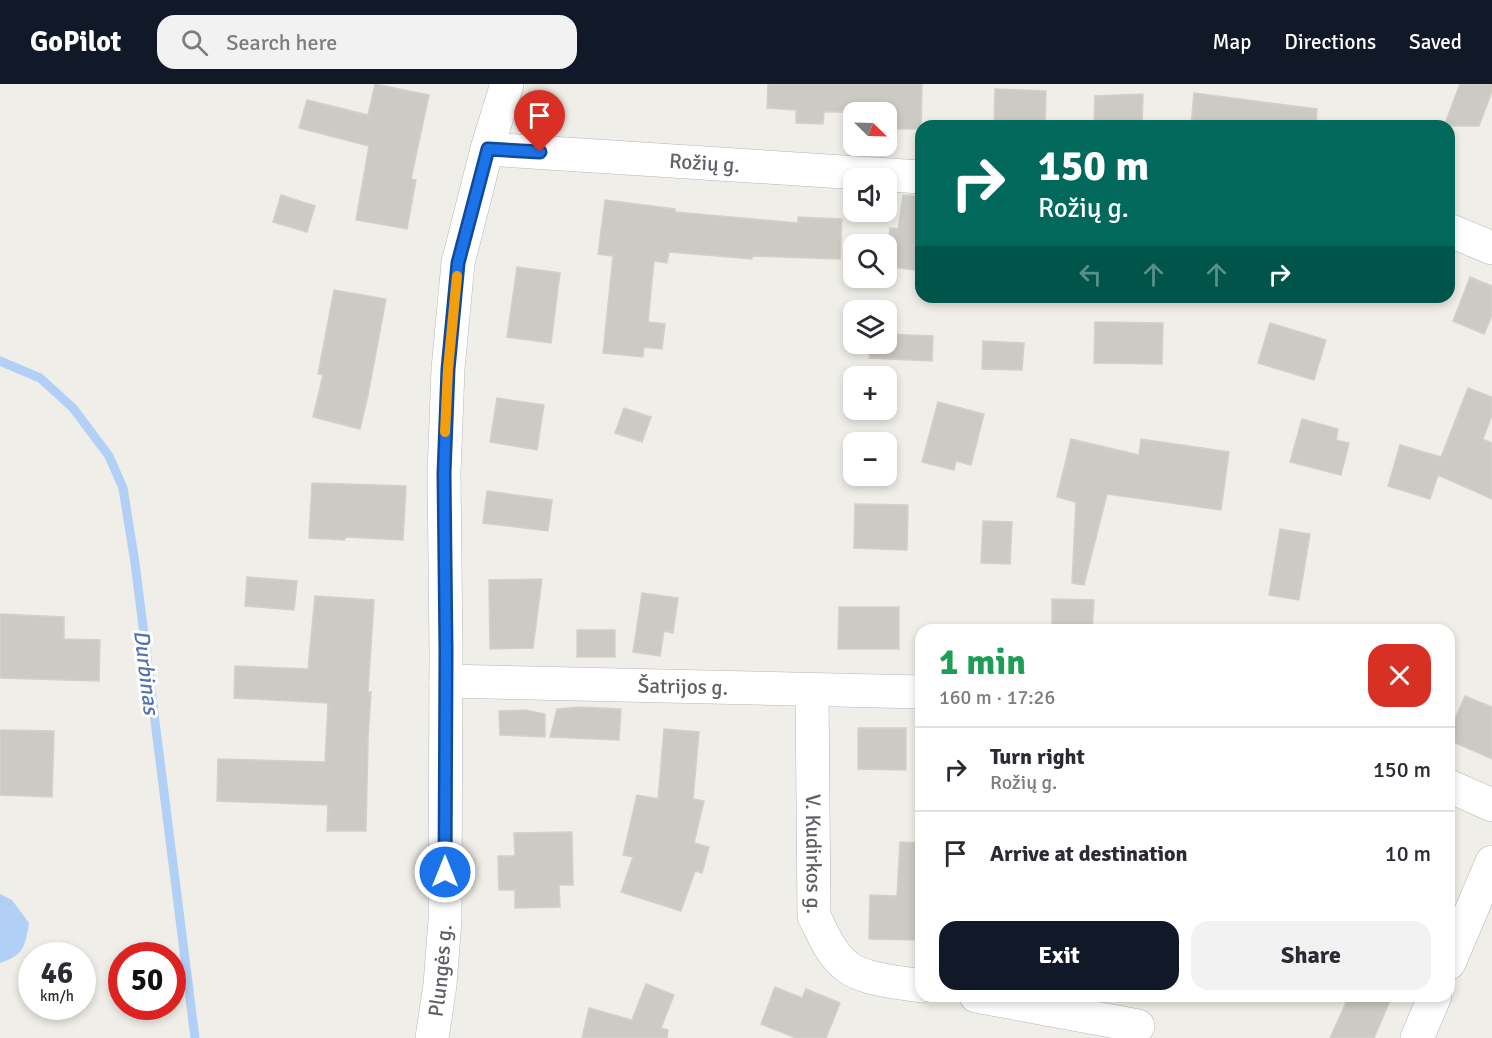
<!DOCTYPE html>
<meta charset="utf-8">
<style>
body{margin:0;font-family:Signika,sans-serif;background:#f2f2f3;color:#2b2b33;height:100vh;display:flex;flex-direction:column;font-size:22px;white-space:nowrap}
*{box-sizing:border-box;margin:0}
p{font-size:20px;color:#7c7c81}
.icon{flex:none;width:33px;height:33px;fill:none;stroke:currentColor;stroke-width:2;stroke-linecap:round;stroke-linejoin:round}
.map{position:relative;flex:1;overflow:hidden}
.drawer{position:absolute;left:915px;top:540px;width:540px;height:378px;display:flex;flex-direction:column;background:#fff;border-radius:18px;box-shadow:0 3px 9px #0003}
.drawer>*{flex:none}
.top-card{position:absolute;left:915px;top:36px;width:540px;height:183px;border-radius:18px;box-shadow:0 3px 9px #0003;background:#00695c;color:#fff;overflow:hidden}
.needle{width:39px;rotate:113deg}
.controls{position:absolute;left:843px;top:18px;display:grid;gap:12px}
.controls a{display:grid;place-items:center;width:54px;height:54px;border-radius:12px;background:#fff;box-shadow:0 3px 9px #0003;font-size:30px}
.speed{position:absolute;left:18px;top:858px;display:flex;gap:12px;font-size:30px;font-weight:700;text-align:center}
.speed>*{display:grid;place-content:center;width:78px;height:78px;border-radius:50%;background:#fff;box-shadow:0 3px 9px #0003;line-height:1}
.speed small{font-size:15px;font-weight:400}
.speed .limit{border:9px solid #d22;background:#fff;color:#111}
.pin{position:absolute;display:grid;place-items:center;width:51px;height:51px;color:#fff;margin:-62px -26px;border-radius:50% 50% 50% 0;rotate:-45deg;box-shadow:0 0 6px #0007}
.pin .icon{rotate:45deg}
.me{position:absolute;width:66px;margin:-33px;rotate:0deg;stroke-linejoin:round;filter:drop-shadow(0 0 4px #0008)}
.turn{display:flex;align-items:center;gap:21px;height:126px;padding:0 24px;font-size:27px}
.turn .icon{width:78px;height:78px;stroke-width:2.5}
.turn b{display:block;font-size:42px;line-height:51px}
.lanes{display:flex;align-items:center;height:57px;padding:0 24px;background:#0003;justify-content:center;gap:30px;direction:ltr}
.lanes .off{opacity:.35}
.round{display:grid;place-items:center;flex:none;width:63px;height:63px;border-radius:18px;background:#f2f2f3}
.headline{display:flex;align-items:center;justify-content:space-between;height:102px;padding:0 24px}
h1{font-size:36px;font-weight:700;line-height:45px;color:#1e9e55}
.cta{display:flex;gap:12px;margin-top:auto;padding:12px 24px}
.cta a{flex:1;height:69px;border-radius:18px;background:#111827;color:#fff;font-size:24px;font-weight:700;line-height:69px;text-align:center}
.cta a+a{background:#f2f2f3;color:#2b2b33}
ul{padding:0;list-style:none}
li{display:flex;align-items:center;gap:18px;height:84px;padding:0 24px;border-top:2px solid #e1e1e2}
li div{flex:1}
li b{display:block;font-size:22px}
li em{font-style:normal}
header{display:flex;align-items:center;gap:36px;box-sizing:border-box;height:84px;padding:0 30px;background:#111827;color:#fff}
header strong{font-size:28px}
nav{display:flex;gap:33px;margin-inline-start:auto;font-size:21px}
.search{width:420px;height:54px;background:#f2f2f3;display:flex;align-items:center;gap:15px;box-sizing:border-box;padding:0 21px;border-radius:18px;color:#7c7c81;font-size:22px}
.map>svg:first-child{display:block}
</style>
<header>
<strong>GoPilot</strong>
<div class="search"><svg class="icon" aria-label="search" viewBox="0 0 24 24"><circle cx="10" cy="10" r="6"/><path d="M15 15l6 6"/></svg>Search here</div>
<nav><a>Map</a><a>Directions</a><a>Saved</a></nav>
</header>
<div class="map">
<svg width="1492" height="954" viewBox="0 0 1492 954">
<rect width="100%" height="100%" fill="#efeee8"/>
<!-- water -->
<path fill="#b2cff5" d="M0 810 12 816 29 839C25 863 24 871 0 879Z"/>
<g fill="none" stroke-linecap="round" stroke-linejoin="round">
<!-- stream -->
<path stroke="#b2cff5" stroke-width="9" d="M0 277 40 294 73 324 109 372 123 404 135 479 195 954"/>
</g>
<!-- building -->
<path fill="#cbcac4" stroke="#d3d1c7" stroke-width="1.5" d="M375 0 429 11 411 95 416 96 407 145 356 136 369 62 299 44 307 16 368 31Z
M768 0H922L921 45H886V28H824L823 40 796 39V26L767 24Z
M1460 0H1492V7L1479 42H1444Z
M995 5 1046 7 1045 42H994Z
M1194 9 1317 25 1316 42H1191Z
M1143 10 1142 42H1094L1095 12Z
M281 111 315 122 307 148 273 138Z
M903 111 921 112V187L886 182 890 144 898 145Z
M605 116 675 125V128L798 139V133L842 135 840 175 752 172V175L669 168 667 179 654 177 648 238 665 240 662 265 644 263 643 273 603 269 613 172 598 170Z
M517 183 560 189 551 259 507 253Z
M1470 193 1492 202V231L1484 250 1453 237Z
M334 206 386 215 368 311 360 345 313 333 323 291 318 290Z
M1095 238 1163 239 1162 280 1094 279Z
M1270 239 1326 256 1314 296 1258 279Z
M886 250 933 252 932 277 869 274 872 260H886Z
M983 257 1024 259 1022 286 982 285Z
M1468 304 1492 313V331L1483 355 1492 359V415L1438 391 1430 415 1388 402 1400 361 1441 373Z
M497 314 544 321 537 366 490 358Z
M938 318 984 330 971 381 956 377 954 386 922 378Z
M624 324 651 333 642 358 615 349Z
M1302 335 1338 345 1336 356 1349 359 1341 391 1290 378Z
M1071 355 1139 371 1141 355 1229 368 1221 426 1107 410 1084 501 1072 499 1076 418 1057 413Z
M312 399 406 402 403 456 345 453V456L309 454Z
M487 407 552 416 548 447 483 439Z
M855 420 908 421 907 466 854 464Z
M983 437 1012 438 1010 480 981 479Z
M1280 445 1310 450 1299 516 1269 511Z
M247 493 297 497 294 526 245 522Z
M542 495 533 564 490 565 489 496Z
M642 509 678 514 673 549 664 547 660 572 633 568Z
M315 512 374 516 368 608H371L368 655 366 747H327L328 721 217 717 218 675 325 678 328 619 234 614 235 582 308 585Z
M1052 515 1094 516 1092 546H1052Z
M839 523H899V565H838Z
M0 530 64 533V555L100 556 99 597 0 594Z
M577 546H615V573H577Z
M1465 612 1492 623V675L1449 656V649Z
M580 623 621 625 619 656 550 653 557 625Z
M525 626 545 630V653L500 651 499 627Z
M858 644H906V686L858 685Z
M664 645 699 648 693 715 704 717 694 759 709 763 702 789 695 787 681 827 621 808 633 773 623 771 637 711 658 715Z
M0 646 54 647 52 713 0 711Z
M572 748 573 801H559L560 823 515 824V806H499L498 772H515L514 749Z
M900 758 921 759 920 856 869 855 870 811 897 812Z
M646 900 674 911 661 944 668 946 667 954H582L589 924 632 936Z
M775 903 802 914 806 905 840 919 826 954H796L761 940Z
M1349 912H1392L1374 954H1330Z"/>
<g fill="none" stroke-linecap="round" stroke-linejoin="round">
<!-- minor casing -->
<g stroke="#b5b6ba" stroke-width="34">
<g id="minor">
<path id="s1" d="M487 65 921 93"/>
<path d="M1449 146 1492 164"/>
<path id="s2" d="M446 597 921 608"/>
<path id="s3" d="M812 606 814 832C822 848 830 868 844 880 860 896 899 898 921 902"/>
<path d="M1449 702 1492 721"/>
<path d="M1449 879 1492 778"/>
<path d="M976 912 1138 942"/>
<path d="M1417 954 1435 912"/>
</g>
</g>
<!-- secondary casing -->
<g stroke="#b6b8bd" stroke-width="34">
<g id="secondary">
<path id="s4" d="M432 954 440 901 445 836 446 567 444 389 448 285 458 179 487 65 507 0"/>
</g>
</g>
<!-- minor -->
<use href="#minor" stroke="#fff" stroke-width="33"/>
<!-- secondary -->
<use href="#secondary" stroke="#fff" stroke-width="33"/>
</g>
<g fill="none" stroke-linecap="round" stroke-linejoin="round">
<!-- route casing -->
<g stroke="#114b97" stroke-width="15">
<path id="route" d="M445 788 446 567 444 389 448 285 458 179 488 65 540 68"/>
</g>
<!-- route -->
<use href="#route" stroke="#1a73e8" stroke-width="10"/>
<!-- slow -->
<path stroke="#f59e0b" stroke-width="10" d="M445 348 448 285 457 192"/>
</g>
<g text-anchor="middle" stroke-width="6" stroke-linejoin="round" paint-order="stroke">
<!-- street labels -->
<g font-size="21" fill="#5f6166" stroke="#fff">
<text dy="7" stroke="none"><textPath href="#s1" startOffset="218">Rožių g.</textPath></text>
<text dy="7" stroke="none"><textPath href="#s2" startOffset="237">Šatrijos g.</textPath></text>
<text dy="7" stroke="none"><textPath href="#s3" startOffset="164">V. Kudirkos g.</textPath></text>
<text dy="7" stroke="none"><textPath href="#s4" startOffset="68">Plungės g.</textPath></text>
</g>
<!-- water labels -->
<g font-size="22" font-style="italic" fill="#5473ae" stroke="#fff">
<text transform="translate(147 588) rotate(83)" y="8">Durbinas</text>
</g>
</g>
</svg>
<div class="controls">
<a><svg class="needle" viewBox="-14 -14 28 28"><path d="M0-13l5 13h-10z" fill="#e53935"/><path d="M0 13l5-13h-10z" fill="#7c7c81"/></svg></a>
<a><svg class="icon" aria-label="sound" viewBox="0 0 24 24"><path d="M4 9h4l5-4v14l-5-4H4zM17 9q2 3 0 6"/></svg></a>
<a><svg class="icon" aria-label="search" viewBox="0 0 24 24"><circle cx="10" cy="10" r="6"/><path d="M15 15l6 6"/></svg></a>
<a><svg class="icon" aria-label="layers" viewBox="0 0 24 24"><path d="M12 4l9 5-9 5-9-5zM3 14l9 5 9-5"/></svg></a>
<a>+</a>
<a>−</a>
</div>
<div class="speed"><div>46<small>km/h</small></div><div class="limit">50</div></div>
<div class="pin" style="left:540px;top:68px;background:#d93025"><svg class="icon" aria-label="arrive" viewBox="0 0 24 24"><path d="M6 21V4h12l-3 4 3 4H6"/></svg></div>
<svg class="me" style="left:445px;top:788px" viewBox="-20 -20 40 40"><circle r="17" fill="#1a73e8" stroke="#fff" stroke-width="3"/><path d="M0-11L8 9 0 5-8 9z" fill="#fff"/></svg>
<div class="top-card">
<div class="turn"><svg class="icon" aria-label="right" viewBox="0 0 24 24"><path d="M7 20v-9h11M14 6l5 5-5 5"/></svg><div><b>150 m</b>Rožių g.</div></div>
<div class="lanes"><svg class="icon off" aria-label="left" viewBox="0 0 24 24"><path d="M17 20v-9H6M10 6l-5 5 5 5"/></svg><svg class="icon off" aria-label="ahead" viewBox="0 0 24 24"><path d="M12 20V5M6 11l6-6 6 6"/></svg><svg class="icon off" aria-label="ahead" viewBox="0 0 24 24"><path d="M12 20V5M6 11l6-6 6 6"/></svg><svg class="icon" aria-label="right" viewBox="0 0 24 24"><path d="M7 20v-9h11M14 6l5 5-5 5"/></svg></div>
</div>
<section class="drawer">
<div class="headline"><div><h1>1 min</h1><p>160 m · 17:26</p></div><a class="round" style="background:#d93025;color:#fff"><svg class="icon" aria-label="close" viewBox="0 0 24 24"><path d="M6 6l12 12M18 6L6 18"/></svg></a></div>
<ul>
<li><svg class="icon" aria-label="right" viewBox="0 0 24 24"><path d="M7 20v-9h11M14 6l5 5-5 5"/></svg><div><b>Turn right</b><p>Rožių g.</p></div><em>150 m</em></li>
<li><svg class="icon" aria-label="arrive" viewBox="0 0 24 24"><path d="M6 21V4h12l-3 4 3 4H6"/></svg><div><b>Arrive at destination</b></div><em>10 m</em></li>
</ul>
<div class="cta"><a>Exit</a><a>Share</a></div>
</section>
</div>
